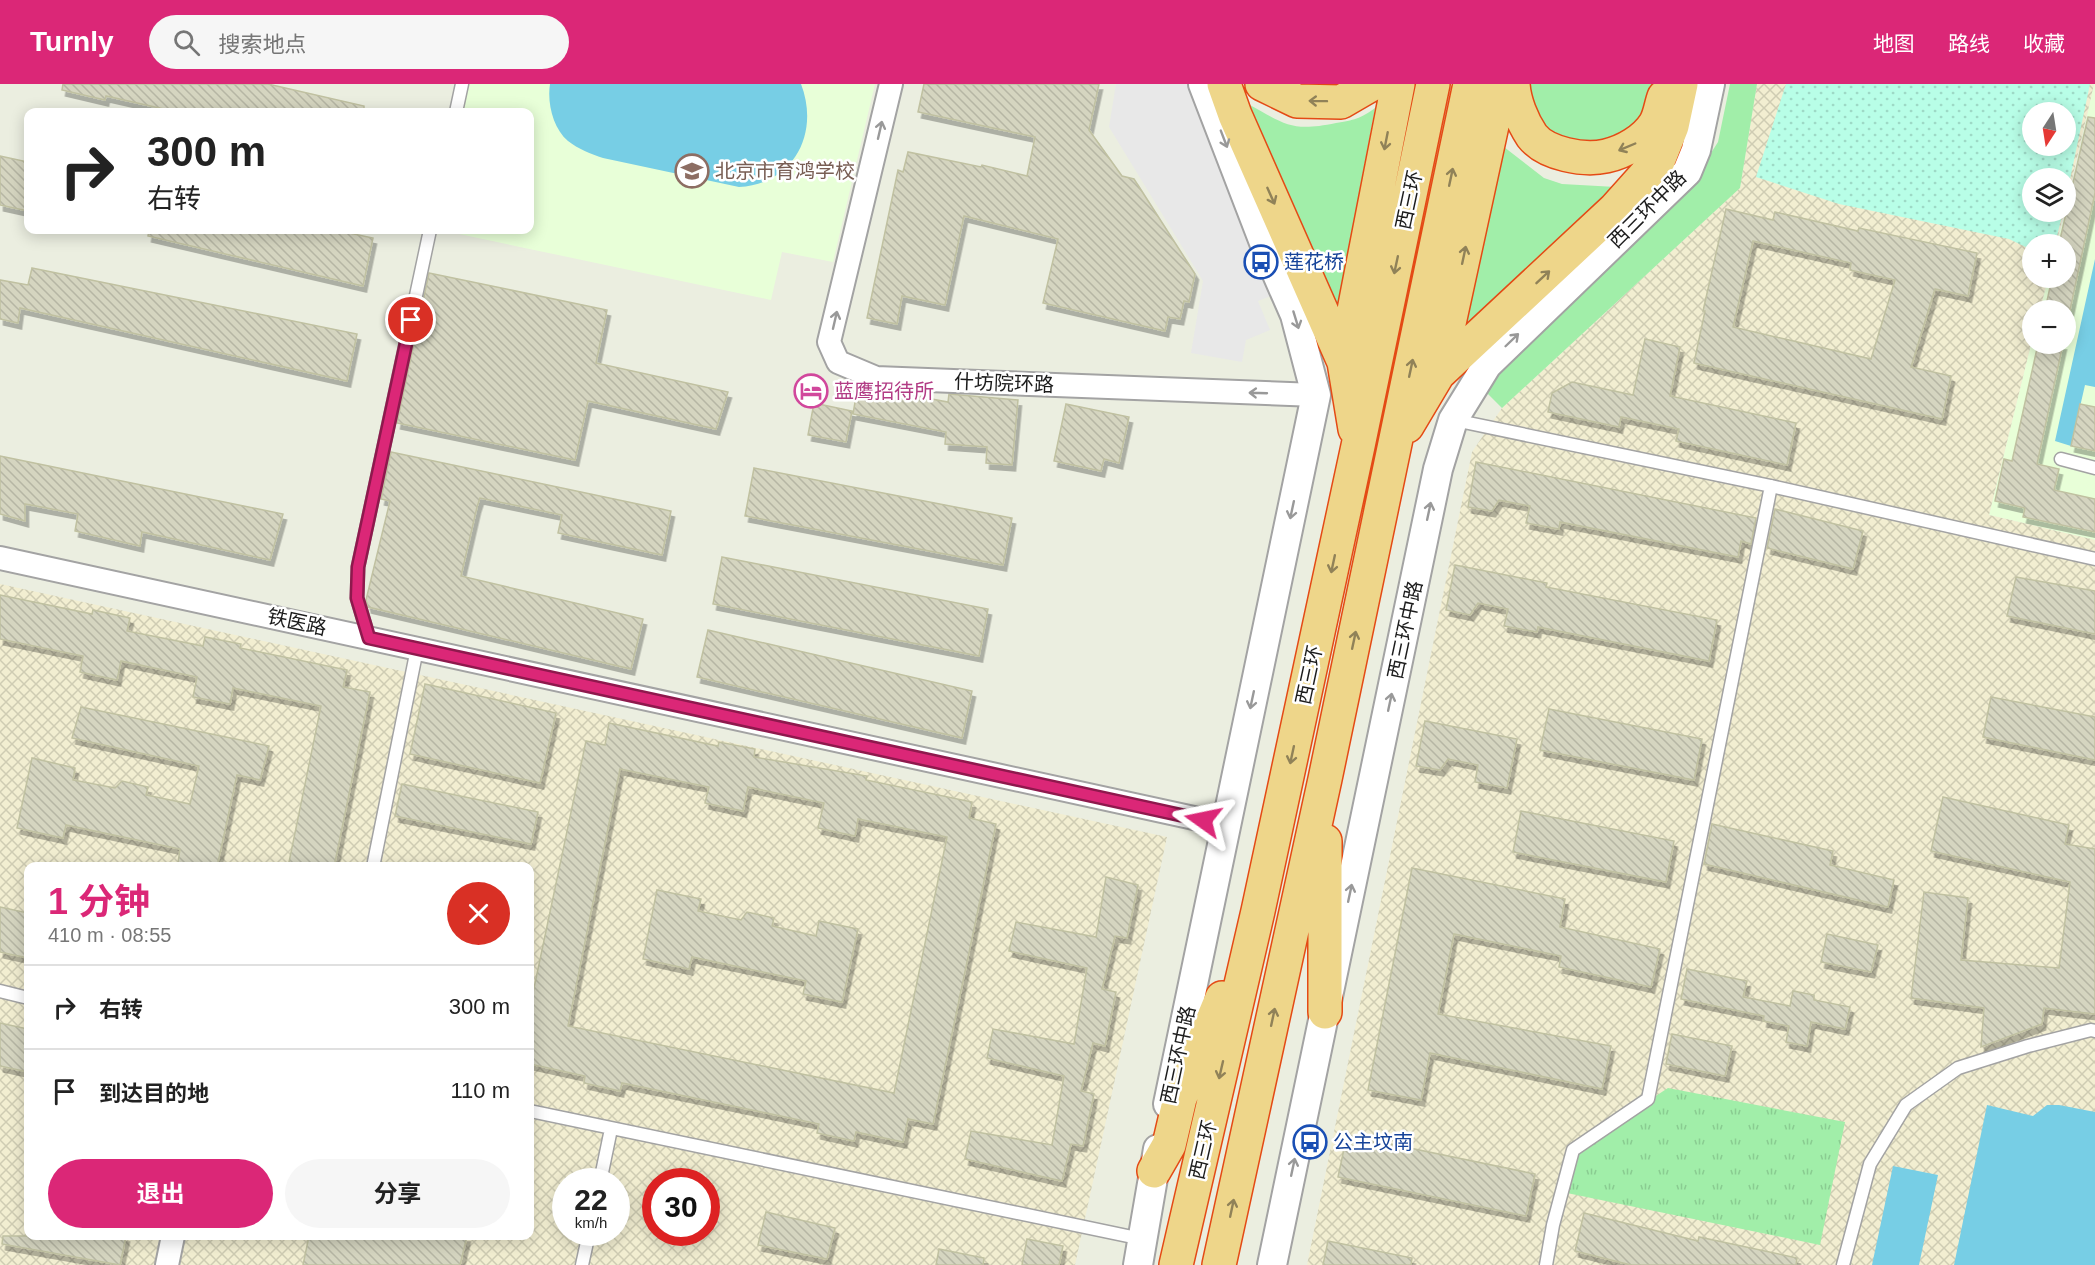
<!DOCTYPE html>
<html lang="zh">
<meta charset="utf-8">
<style>
body{margin:0;font-family:Helvetica,"Noto Sans SC",sans-serif;background:#f6f6f6;color:#222;height:100vh;display:flex;flex-direction:column;font-size:22px;white-space:nowrap}
*{box-sizing:border-box;margin:0}
p{font-size:20px;color:#767676}
.icon{flex:none;width:33px;height:33px;fill:none;stroke:currentColor;stroke-width:2;stroke-linecap:round;stroke-linejoin:round}
.map{position:relative;flex:1;overflow:hidden}
.details{position:absolute;left:24px;top:778px;width:510px;height:378px;display:flex;flex-direction:column;background:#fff;border-radius:12px;box-shadow:0 3px 15px #0003}
.details>*{flex:none}
.hud{position:absolute;left:24px;top:24px;width:510px;height:126px;border-radius:12px;box-shadow:0 3px 15px #0003;background:#fff;color:#222;overflow:hidden}
.needle{width:39px;rotate:192deg}
.buttons{position:absolute;left:2022px;top:18px;display:grid;gap:12px}
.buttons a{display:grid;place-items:center;width:54px;height:54px;border-radius:50%;background:#fff;box-shadow:0 3px 15px #0003;font-size:30px}
.speed{position:absolute;left:552px;top:1084px;display:flex;gap:12px;font-size:30px;font-weight:700;text-align:center}
.speed>*{display:grid;place-content:center;width:78px;height:78px;border-radius:50%;background:#fff;box-shadow:0 3px 15px #0003;line-height:1}
.speed small{font-size:15px;font-weight:400}
.speed .limit{border:9px solid #d22;background:#fff;color:#111}
.pin{position:absolute;display:grid;place-items:center;width:51px;height:51px;color:#fff;margin:-26px;border:3px solid #fff;border-radius:50%;box-shadow:0 2px 6px #0007}
.me{position:absolute;width:66px;margin:-33px;rotate:282deg;stroke-linejoin:round;filter:drop-shadow(0 0 4px #0008)}
.turn{display:flex;align-items:center;gap:21px;height:126px;padding:0 24px;font-size:27px}
.turn .icon{width:78px;height:78px;stroke-width:2.5}
.turn b{display:block;font-size:42px;line-height:51px}
.round{display:grid;place-items:center;flex:none;width:63px;height:63px;border-radius:32px;background:#f6f6f6}
.overview{display:flex;align-items:center;justify-content:space-between;height:102px;padding:0 24px}
h1{font-size:36px;font-weight:700;line-height:45px;color:#db2777}
.primary-button{display:flex;gap:12px;margin-top:auto;padding:12px 24px}
.primary-button a{flex:1;height:69px;border-radius:36px;background:#db2777;color:#fff;font-size:24px;font-weight:700;line-height:69px;text-align:center}
.primary-button a+a{background:#f6f6f6;color:#222}
ul{padding:0;list-style:none}
li{display:flex;align-items:center;gap:18px;height:84px;padding:0 24px;border-top:2px solid #e0e0e0}
li div{flex:1}
li b{display:block;font-size:22px}
li em{font-style:normal}
header{display:flex;align-items:center;gap:36px;box-sizing:border-box;height:84px;padding:0 30px;background:#db2777;color:#fff}
header strong{font-size:28px}
nav{display:flex;gap:33px;margin-inline-start:auto;font-size:21px}
.search{width:420px;height:54px;background:#f6f6f6;display:flex;align-items:center;gap:15px;box-sizing:border-box;padding:0 21px;border-radius:33px;color:#767676;font-size:22px}
.map>svg:first-child{display:block}
</style>
<header>
<strong>Turnly</strong>
<div class="search"><svg class="icon" aria-label="search" viewBox="0 0 24 24"><circle cx="10" cy="10" r="6"/><path d="M15 15l6 6"/></svg>搜索地点</div>
<nav><a>地图</a><a>路线</a><a>收藏</a></nav>
</header>
<div class="map">
<svg width="2095" height="1181" viewBox="0 0 2095 1181">
<defs>
<pattern id="military-cross-hatch" width="8" height="8" patternUnits="userSpaceOnUse" patternTransform="scale(1.5)"><rect width="8" height="8" fill="#f2eed1"/><path d="M0 0l8 8M0 8l8-8" fill="none" stroke="#cfccb3"/></pattern>
<pattern id="grass-tufts" width="24" height="20" patternUnits="userSpaceOnUse" patternTransform="scale(1.5)"><rect width="24" height="20" fill="#a1eea9"/><path d="M3 7l-1-3M5 7V3M7 7l1-3M15 17l-1-3M17 17v-4M19 17l1-3" fill="none" stroke="#8acc91"/></pattern>
<pattern id="park-dots" width="8" height="8" patternUnits="userSpaceOnUse" patternTransform="scale(1.5)"><rect width="8" height="8" fill="#b8fee7"/><path d="M2 2h.1M6 6h.1" fill="none" stroke="#9ed9c6" stroke-width="1.8" stroke-linecap="round"/></pattern>
<pattern id="building-back-hatch" width="6" height="6" patternUnits="userSpaceOnUse" patternTransform="scale(1.5)"><rect width="6" height="6" fill="#d5d5c0"/><path d="M-1 5l2 2M0 0l6 6M5-1l2 2" fill="none" stroke="#b6b6a4"/></pattern>
<filter id="shadow"><feDropShadow dx="3.5" dy="6" stdDeviation="0" flood-color="#0004"/></filter>
</defs>
<rect width="100%" height="100%" fill="#ebeee0"/>
<!-- education -->
<path fill="#e8ffd8" d="M469 0H875L833 178 782 168 771 216 440 146H530V28H463Z
M2094 0H2095V456L1989 431 2032 256V260H2066V226H2040L2048 194H2066V160H2056L2066 128Z"/>
<!-- military -->
<path fill="url(#military-cross-hatch)" fill-rule="evenodd" d="M1757 0H2094L2066 121V94H2032V128H2064L2056 160H2032V194H2048L2040 226H2032V256L1989 431 2095 456V1181H1307L1472 368 1502 324 1740 104ZM2032 28H2066V62H2032Z
M0 500 1167 753 1075 1181H0ZM28 783H530V1152H28ZM566 1098H616V1149H566ZM656 1098H706V1149H656Z"/>
<!-- grass -->
<path fill="url(#grass-tufts)" d="M1668 1004 1845 1038 1820 1161 1562 1108 1573 1066Z"/>
<!-- park -->
<path fill="url(#park-dots)" fill-rule="evenodd" d="M1786 0H2090L2066 114V94H2032V128H2063L2055 160H2032V166L2009 155 1839 120 1756 93ZM2032 28H2066V62H2032Z"/>
<!-- garden -->
<path fill="#a1eea9" d="M1523 0H1656L1640 44 1601 61 1551 54Z
M1730 0H1757L1740 104 1502 324 1487 309 1490 294 1695 94 1718 58Z
M1248 20C1286 41 1292 48 1336 39 1354 36 1360 35 1375 24L1338 224Z
M1504 63 1544 94 1562 100 1616 103 1464 249 1500 65Z"/>
<!-- pitch -->
<path fill="#77cee5" d="M550 0H801C820 49 794 100 739 103L603 74C591 70 578 65 568 57 553 44 547 19 550 0Z
M2095 175V303L2085 301 2071 362 2055 357Z
M1987 1021 2033 1032 2047 1021H2059L2095 1028V1181H1954Z
M1893 1082 1938 1091 1919 1181H1872Z"/>
<!-- parking -->
<path fill="#e8e8e8" d="M1116 0H1188L1273 211 1258 217 1270 246 1246 256 1242 278 1191 269 1203 197 1109 43Z"/>
<!-- building -->
<path fill="url(#building-back-hatch)" stroke="#c0c1a1" stroke-width="1.5" fill-rule="evenodd" filter="url(#shadow)" d="M63 0H268L364 22V28H177L106 12 105 16 62 6Z
M924 0H1099L1089 46 1122 92 1134 95 1195 190 1189 218 1184 217 1180 235 1168 233 1165 247 1043 219 1058 155 964 132 945 221 902 212 897 240 867 234 898 86 903 88 908 68 981 83 982 81 1027 92 1035 53 918 28Z
M2088 33 2095 34V109L2070 226H2045L2052 194H2066V160H2059Z
M0 72 28 78V127L0 121Z
M1726 125 1773 136 1775 128 1858 147 1859 144 1977 169 1968 212 1935 205 1911 283 1951 292 1942 335 1694 279 1705 227H1703ZM1753 157 1851 179 1850 186 1895 196 1871 275 1733 243Z
M149 146H335L373 154 363 202 148 152Z
M32 184 357 250 347 297 20 224 18 239 0 235V196L28 201Z
M429 189 607 226 596 279 728 308 716 345 588 317 575 376 397 339Z
M1645 255 1680 263 1670 312 1796 339 1787 381 1676 357 1679 345 1621 333 1619 343 1548 328 1552 309 1572 298 1633 311Z
M2038 260H2063L2037 380 2059 385 2054 406 2095 415V448L2023 433 2025 424 1995 417 2004 375 2012 377Z
M858 301 875 307 894 308 948 318 949 310 1018 316 1012 381 986 379 987 363 945 360 946 348 853 330Z
M814 319 852 327 846 358 808 351Z
M1066 320 1129 333 1119 379 1104 375 1101 387 1054 377Z
M2080 320 2095 323V367L2071 362Z
M391 368 671 427 662 471 558 449 562 431 480 414 477 423 461 492 643 535 631 585 368 523 366 516 390 417 381 415Z
M0 372 283 430 270 476 142 448 140 462 75 447 78 430 25 420V437L0 430Z
M1476 378 1756 434 1751 460 1741 457 1738 473 1560 438 1559 445 1526 439 1530 422 1499 416 1492 427 1468 423Z
M754 384 1012 434 1003 481 745 432Z
M1775 425 1863 447 1853 485 1767 464Z
M722 473 988 525 979 572 713 520Z
M1455 481 1547 499 1546 503 1717 536 1709 577 1538 543 1537 548 1504 542 1508 525 1478 519 1470 531 1446 526Z
M2016 493 2095 507V550L2007 532Z
M0 511 92 530 93 526 130 534 127 547 203 562 205 553 241 560 240 564 347 586 343 603 370 608 334 783H288L321 622 233 604 230 620 193 613 197 593 121 577 117 596 80 588 83 572 0 555Z
M708 546 972 607 962 654 697 593Z
M425 600 556 629 540 699 410 670Z
M1991 613 2095 633V676L1983 653Z
M81 623 269 662 260 696 237 691 217 783H197L178 779 180 765 66 741 63 754 17 744 32 674 75 684 73 696 115 704 122 697 148 703 146 711 190 720 199 682 72 654Z
M1549 625 1702 655 1694 696 1540 666Z
M1425 637 1517 655 1507 704 1475 698 1478 681 1448 675 1440 686 1416 682Z
M609 639 718 662 719 658 755 665 754 673 867 692 866 696 972 718 969 734 996 740 933 1040 908 1035 903 1058 856 1048 854 1057 817 1049 819 1040 622 999 620 1007 584 999 585 992 530 980V923L586 657 605 661ZM620 685 709 703 705 719 743 727 748 703 824 719 818 744 855 752 858 735 947 753 894 1009 568 942Z
M402 700 538 728 531 760 395 732Z
M1943 713 2069 741 2065 760 2095 765V930L2044 924 2042 940 1981 963 1984 924 1911 914 1924 808 1968 814 1961 876 2059 884 2070 798 1931 767Z
M1521 727 1674 757 1666 798 1513 768Z
M1712 740 1833 767 1830 781 1894 796 1888 823 1704 780Z
M1412 784 1565 815 1560 843 1660 865 1651 903 1559 883 1561 872 1454 850 1438 930 1611 962 1602 1005 1430 969 1421 1016 1368 1006Z
M1106 793 1138 801 1127 854 1115 852 1102 905 1116 908 1105 962 1093 959 1081 1007 1094 1010 1083 1062 1071 1060 1062 1097 965 1075 971 1047 1052 1061 1064 992 987 974 993 945 1074 960 1087 884 1009 867 1016 838 1096 853Z
M657 806 701 815 698 827 741 836 747 828 774 834 772 842 816 852 819 837 858 845 842 918 803 910 806 897 692 873 689 885 643 875Z
M0 823 28 829V874L0 868Z
M1827 850 1878 861 1871 888 1821 878Z
M1687 885 1747 897 1743 913 1790 922 1793 907 1814 911V916L1850 923 1845 945 1811 938 1807 962 1786 958 1789 942 1763 937 1764 932 1681 915Z
M0 939 28 945V988L0 982Z
M1672 950 1732 962 1725 992 1666 980Z
M1347 1051 1535 1090 1526 1132 1338 1093Z
M766 1128 835 1144 827 1175 758 1161Z
M1584 1129 1698 1157 1699 1153 1797 1174 1796 1181H1631L1575 1167Z
M3 1152H126L120 1181 2 1160Z
M309 1152H467L460 1181H303Z
M1027 1155 1063 1162 1059 1181H1022Z
M1328 1157 1412 1174 1411 1181H1323Z
M939 1165 984 1174 983 1181H936Z"/>
<g fill="none" stroke-linecap="round" stroke-linejoin="round">
<!-- service casing -->
<g stroke="#a3a3a3" stroke-width="15">
<path id="service" d="M456 28 462 0
M1454 336 1771 402 2095 475
M2061 375 2095 384
M369 554 357 514 358 483 430 146
M373 783 417 565
M0 907 28 914
M530 1027 1142 1155
M600 1098 611 1045
M582 1181 589 1149
M1546 1181 1553 1141 1573 1066 1648 1015 1771 402
M1843 1181 1870 1080 1906 1021 1958 984 2028 962 2091 946 2095 947"/>
</g>
<!-- minor casing -->
<g stroke="#a3a3a3" stroke-width="26">
<path id="minor" d="M891 0 829 258 838 278 876 294 1316 311
M0 474 1226 741
M167 1181 173 1152"/>
</g>
<!-- tertiary casing -->
<g stroke="#a3a3a3" stroke-width="32">
<path id="tertiary" d="M1168 1020 1316 311 1295 231 1270 174 1203 0
M1138 1181 1158 1065
M1272 1181 1438 385 1453 336 1487 281 1687 88 1696 66 1710 0"/>
</g>
<!-- trunk casing -->
<g stroke="#e44a15" stroke-width="36">
<path id="trunk" d="M1224 0 1235 31 1344 278 1355 345
M1262 0 1297 17 1341 18 1372 0
M1513 0C1514 17 1522 37 1532 52 1546 70 1584 77 1606 72 1624 68 1645 56 1655 40 1660 32 1661 21 1664 13
M1344 278 1398 0
M1438 290 1501 0
M1407 342 1438 290 1615 125 1658 77 1672 42 1681 0
M1325 757V928
M1154 1087 1169 1061 1180 1014 1222 914
M1176 1181 1258 827 1358 362 1433 0
M1219 1181 1325 695 1470 0"/>
</g>
<!-- service -->
<use href="#service" stroke="#fff" stroke-width="12"/>
<!-- minor -->
<use href="#minor" stroke="#fff" stroke-width="22"/>
<!-- tertiary -->
<use href="#tertiary" stroke="#fff" stroke-width="28"/>
<!-- trunk -->
<use href="#trunk" stroke="#eed68a" stroke-width="33"/>
</g>
<!-- one-way arrows -->
<defs><path id="oneway-shaft" d="M-6 0H5M1.5-3L5.5 0L1.5 3" fill="none" stroke-width="1.6" stroke-linecap="round" stroke-linejoin="round" transform="scale(1.5)"/></defs>
<g stroke="#908258">
<use href="#oneway-shaft" transform="translate(1318 17) rotate(-179)"/>
<use href="#oneway-shaft" transform="translate(1386 57) rotate(101)"/>
<use href="#oneway-shaft" transform="translate(1627 63) rotate(157)"/>
<use href="#oneway-shaft" transform="translate(1451 93) rotate(-78)"/>
<use href="#oneway-shaft" transform="translate(1271 112) rotate(66)"/>
<use href="#oneway-shaft" transform="translate(1464 171) rotate(-78)"/>
<use href="#oneway-shaft" transform="translate(1396 181) rotate(102)"/>
<use href="#oneway-shaft" transform="translate(1543 193) rotate(-43)"/>
<use href="#oneway-shaft" transform="translate(1411 284) rotate(-78)"/>
<use href="#oneway-shaft" transform="translate(1333 480) rotate(102)"/>
<use href="#oneway-shaft" transform="translate(1354 556) rotate(-78)"/>
<use href="#oneway-shaft" transform="translate(1292 671) rotate(102)"/>
<use href="#oneway-shaft" transform="translate(1273 933) rotate(-78)"/>
<use href="#oneway-shaft" transform="translate(1221 986) rotate(103)"/>
<use href="#oneway-shaft" transform="translate(1232 1124) rotate(-78)"/>
</g>
<g stroke="#999">
<use href="#oneway-shaft" transform="translate(880 46) rotate(-77)"/>
<use href="#oneway-shaft" transform="translate(1224 55) rotate(69)"/>
<use href="#oneway-shaft" transform="translate(835 236) rotate(-77)"/>
<use href="#oneway-shaft" transform="translate(1296 236) rotate(73)"/>
<use href="#oneway-shaft" transform="translate(1512 256) rotate(-44)"/>
<use href="#oneway-shaft" transform="translate(1258 309) rotate(-178)"/>
<use href="#oneway-shaft" transform="translate(1292 426) rotate(102)"/>
<use href="#oneway-shaft" transform="translate(1429 427) rotate(-78)"/>
<use href="#oneway-shaft" transform="translate(1252 616) rotate(102)"/>
<use href="#oneway-shaft" transform="translate(1390 618) rotate(-78)"/>
<use href="#oneway-shaft" transform="translate(1350 809) rotate(-78)"/>
<use href="#oneway-shaft" transform="translate(1293 1083) rotate(-78)"/>
</g>
<g fill="none" stroke-linecap="round" stroke-linejoin="round">
<!-- route casing -->
<g stroke="#8e194d" stroke-width="15">
<path id="route" d="M411 236 358 483 357 514 369 554 1203 736"/>
</g>
<!-- route -->
<use href="#route" stroke="#db2777" stroke-width="10"/>
</g>
<!-- icons -->
<defs>
<g id="school-ring" transform="scale(1.725)"><circle r="9.5" fill="#fff" stroke="#8d6e63" stroke-width="1.5"/><path d="M0-5L7-2L0 1L-7-2ZM-4 1L0 2.5L4 1V4Q0 6-4 4Z" fill="#8d6e63"/></g>
<g id="bus-ring" transform="scale(1.725)"><circle r="9.5" fill="#fff" stroke="#1a4fb4" stroke-width="1.5"/><path d="M-5-6H5V4H4V6H2V4H-2V6H-4V4H-5ZM-3.5-4V0h7V-4ZM-3.5 1.2v1.5H-2V1.2ZM2 1.2v1.5H3.5V1.2Z" fill="#1a4fb4"/></g>
<g id="hotel-ring" transform="scale(1.725)"><circle r="9.5" fill="#fff" stroke="#d1479c" stroke-width="1.5"/><path d="M-6-4.5h1.5V1H6V5H4.5V3h-9V5H-6ZM-4 0a1.8 1.8 0 1 1 3.6 0ZM.5 0V-2.5h3Q6-2.5 6 0Z" fill="#d1479c"/></g>
</defs>
<g fill-rule="evenodd">
<use href="#school-ring" x="692" y="87"/>
<use href="#bus-ring" x="1261" y="178"/>
<use href="#hotel-ring" x="811" y="307"/>
<use href="#bus-ring" x="1310" y="1058"/>
</g>
<g text-anchor="middle" stroke-width="5" stroke-linejoin="round" paint-order="stroke">
<!-- education labels -->
<g font-size="20" fill="#785e54" stroke="#fff" text-anchor="start">
<text x="715" y="94">北京市育鸿学校</text>
</g>
<!-- street labels -->
<g font-size="20" fill="#1c1c1c" stroke="#fff">
<text transform="translate(1409 116) rotate(-78)" y="7">西三环</text>
<text transform="translate(1647 125) rotate(-45)" y="7">西三环中路</text>
<text transform="translate(1004 299) rotate(2)" y="7">什坊院环路</text>
<text transform="translate(297 538) rotate(12)" y="7">铁医路</text>
<text transform="translate(1405 546) rotate(-78)" y="7">西三环中路</text>
<text transform="translate(1309 591) rotate(-78)" y="7">西三环</text>
<text transform="translate(1178 971) rotate(-78)" y="7">西三环中路</text>
<text transform="translate(1203 1066) rotate(-77)" y="7">西三环</text>
</g>
<!-- transit labels -->
<g font-size="20" fill="#164399" stroke="#fff" text-anchor="start">
<text x="1284" y="185">莲花桥</text>
<text x="1333" y="1065">公主坟南</text>
</g>
<!-- hotel labels -->
<g font-size="20" fill="#b23c85" stroke="#fff" text-anchor="start">
<text x="834" y="314">蓝鹰招待所</text>
</g>
</g>
</svg>
<div class="buttons">
<a><svg class="needle" viewBox="-14 -14 28 28"><path d="M0-13l5 13h-10z" fill="#e53935"/><path d="M0 13l5-13h-10z" fill="#767676"/></svg></a>
<a><svg class="icon" aria-label="layers" viewBox="0 0 24 24"><path d="M12 4l9 5-9 5-9-5zM3 14l9 5 9-5"/></svg></a>
<a>+</a>
<a>−</a>
</div>
<div class="speed"><div>22<small>km/h</small></div><div class="limit">30</div></div>
<div class="pin" style="left:411px;top:236px;background:#d93025"><svg class="icon" aria-label="arrive" viewBox="0 0 24 24"><path d="M6 21V4h12l-3 4 3 4H6"/></svg></div>
<svg class="me" style="left:1203px;top:736px" viewBox="-20 -20 40 40"><path d="M0-17L14 15 0 8-14 15z" fill="#db2777" stroke="#fff" stroke-width="4"/></svg>
<div class="hud">
<div class="turn"><svg class="icon" aria-label="right" viewBox="0 0 24 24"><path d="M7 20v-9h11M14 6l5 5-5 5"/></svg><div><b>300 m</b>右转</div></div>
</div>
<section class="details">
<div class="overview"><div><h1>1 分钟</h1><p>410 m · 08:55</p></div><a class="round" style="background:#d93025;color:#fff"><svg class="icon" aria-label="close" viewBox="0 0 24 24"><path d="M6 6l12 12M18 6L6 18"/></svg></a></div>
<ul>
<li><svg class="icon" aria-label="right" viewBox="0 0 24 24"><path d="M7 20v-9h11M14 6l5 5-5 5"/></svg><div><b>右转</b></div><em>300 m</em></li>
<li><svg class="icon" aria-label="arrive" viewBox="0 0 24 24"><path d="M6 21V4h12l-3 4 3 4H6"/></svg><div><b>到达目的地</b></div><em>110 m</em></li>
</ul>
<div class="primary-button"><a>退出</a><a>分享</a></div>
</section>
</div>
